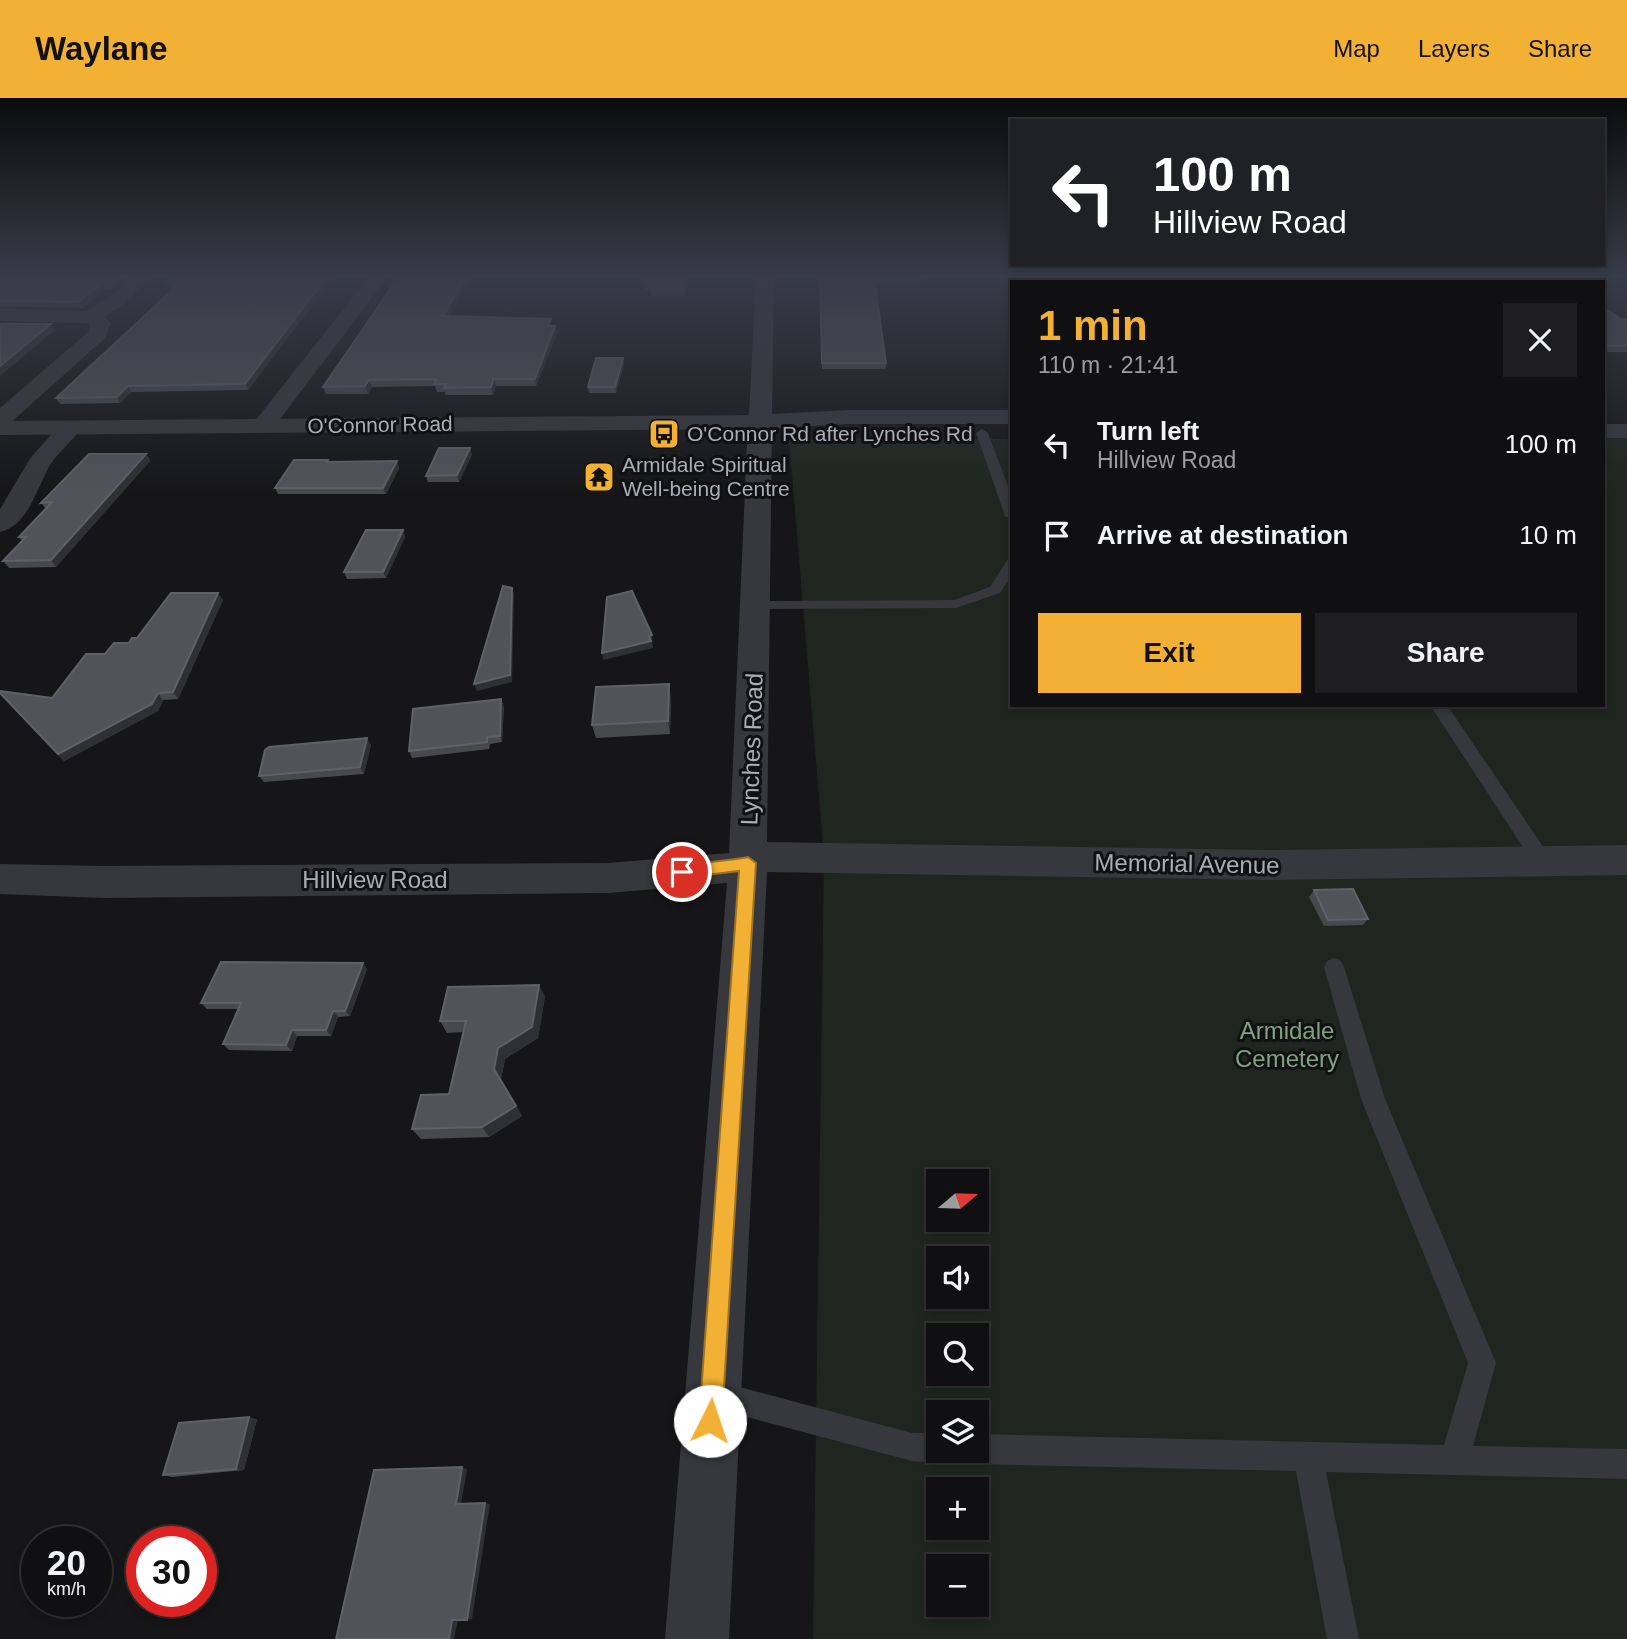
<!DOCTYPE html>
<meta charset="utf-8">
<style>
body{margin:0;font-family:Helvetica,sans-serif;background:#1e1e20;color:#f1f3f6;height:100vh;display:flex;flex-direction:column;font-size:26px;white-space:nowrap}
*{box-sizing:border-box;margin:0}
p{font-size:23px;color:#9c9d9f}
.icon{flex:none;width:38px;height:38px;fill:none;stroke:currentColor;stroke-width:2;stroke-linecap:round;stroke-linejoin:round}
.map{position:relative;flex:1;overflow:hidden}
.sheet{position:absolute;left:1010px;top:182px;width:595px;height:427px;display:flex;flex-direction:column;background:#101012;border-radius:0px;box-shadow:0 4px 10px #0003,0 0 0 2px #303032}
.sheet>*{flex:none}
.top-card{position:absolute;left:1010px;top:21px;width:595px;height:147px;border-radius:0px;box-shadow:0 4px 10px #0003,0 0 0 2px #303032;background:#202124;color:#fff;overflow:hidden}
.needle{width:46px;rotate:71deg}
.buttons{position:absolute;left:926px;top:1071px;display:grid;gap:14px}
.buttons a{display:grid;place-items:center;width:63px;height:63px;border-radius:0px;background:#101012;box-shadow:0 4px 10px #0003,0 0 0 2px #303032;font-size:35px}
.speed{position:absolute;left:21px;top:1428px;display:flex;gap:14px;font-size:35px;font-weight:700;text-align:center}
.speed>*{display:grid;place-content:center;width:91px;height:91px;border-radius:50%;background:#101012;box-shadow:0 4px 10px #0003,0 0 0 2px #303032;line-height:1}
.speed small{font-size:18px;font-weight:400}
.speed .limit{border:10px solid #d22;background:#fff;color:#111}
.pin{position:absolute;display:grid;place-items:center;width:60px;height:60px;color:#fff;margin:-30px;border:4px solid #fff;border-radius:50%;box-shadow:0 2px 7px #0007}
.me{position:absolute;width:77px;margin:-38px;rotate:4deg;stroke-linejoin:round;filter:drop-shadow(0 0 5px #0008)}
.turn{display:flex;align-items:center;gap:24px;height:147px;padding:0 28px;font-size:32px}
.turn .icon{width:91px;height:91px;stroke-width:2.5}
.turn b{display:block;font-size:49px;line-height:60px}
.round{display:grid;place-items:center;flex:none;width:74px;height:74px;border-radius:0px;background:#1e1e20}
.overview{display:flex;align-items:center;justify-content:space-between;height:119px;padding:0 28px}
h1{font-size:42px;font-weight:600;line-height:52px;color:#f2b134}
.primary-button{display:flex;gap:14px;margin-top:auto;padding:14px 28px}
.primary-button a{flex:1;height:80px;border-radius:0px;background:#f2b134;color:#111;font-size:28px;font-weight:600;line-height:80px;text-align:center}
.primary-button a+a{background:#1e1e20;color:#f1f3f6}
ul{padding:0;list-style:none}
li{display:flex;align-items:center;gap:21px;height:91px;padding:0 28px}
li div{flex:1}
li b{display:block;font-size:26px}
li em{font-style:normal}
header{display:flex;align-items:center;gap:42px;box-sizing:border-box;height:98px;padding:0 35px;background:#f2b134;color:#111}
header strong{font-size:33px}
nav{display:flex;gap:38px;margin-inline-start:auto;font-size:24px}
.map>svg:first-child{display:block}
</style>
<header>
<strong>Waylane</strong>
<nav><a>Map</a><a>Layers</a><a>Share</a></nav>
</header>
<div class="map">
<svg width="1627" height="1541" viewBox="0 0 1627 1541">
<rect width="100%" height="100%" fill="#161618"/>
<!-- green -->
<path fill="#1e261f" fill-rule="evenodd" d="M1603 339H1627V1541H813L824 759 789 340 1011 341 1012 607H1603ZM938 1083H976V1122H938ZM938 1160H976V1199H938ZM938 1237H976V1276H938ZM938 1314H976V1353H938ZM938 1391H976V1430H938ZM938 1468H976V1507H938Z"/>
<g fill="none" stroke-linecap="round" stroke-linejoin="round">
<!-- service -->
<path fill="#37383d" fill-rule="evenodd" d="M982 331 988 335 1012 399V422L1005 418 976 335Z
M1012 461V477L1000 495 956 510 757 511 750 507 757 503 954 502 990 489 1007 462Z
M1430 607H1447L1550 759 1553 764 1550 769 1543 771 1536 769Z
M1334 860 1341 863 1344 869 1385 1001 1496 1265 1473 1348 1627 1351V1381L1326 1374 1359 1541H1327L1296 1373 976 1366 966 1361 962 1353H976V1336L1444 1347 1468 1265 1361 1001 1324 869 1327 863Z
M717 1283 912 1335H938V1353H951L948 1360 938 1365 912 1363 717 1311 707 1307 703 1297 707 1287Z"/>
<!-- minor -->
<path fill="#37383d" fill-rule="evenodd" d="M130 180H150L124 206 104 219 111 225 105 240 8 327 0 329V310L88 234 90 227 86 225 0 223V211L86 213 110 198Z
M368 180H387L271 333H255L251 328 255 323Z
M1298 180H1318L1320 184H1300Z
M760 317 768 319 772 324 767 744 1271 752 1627 747V777L1271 782 767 774 729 1541H665L727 785 608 795 103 800 0 796V766L103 768 608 765 729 755 748 324 752 319Z
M70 323 78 325 82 330C73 342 61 352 52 364 37 387 30 427 0 434V411L31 359 62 325Z"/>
<!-- tertiary -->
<path fill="#37383d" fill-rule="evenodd" d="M756 180H774L772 316 848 312H1012V326H848L760 331 0 337V323L749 317Z
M1603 326H1627V340H1603Z"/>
</g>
<!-- wall -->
<path fill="#47494d" d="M0 180H126L114 191H106L82 210 0 208Z
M171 180H333L248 292 131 294 120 305 60 306 56 300 175 190H170L167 184Z
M398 180H471L449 218 552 228 557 235 536 288H496L493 297H446L445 294H437L435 288 372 289 368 296H326L323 289Z
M645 180H688L685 198H652L651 192H644V186Z
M820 180H923L922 185H875L886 265V271H822Z
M1203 180H1257L1259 184H1206Z
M1339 180H1386L1390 184H1343Z
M1603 213 1620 221H1627V254H1603Z
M623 260 624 266 616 295H589L588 289Z
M470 350 472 357 459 384H428L426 378Z
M146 356 150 363 56 469 9 470 3 463 22 443 19 439 46 411 41 405Z
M397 363 399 370 386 396H278L275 390 329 364Z
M403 432 405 439 386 480 347 481 344 474Z
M223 502 178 601 163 602 158 613 64 663 0 595 52 600 105 556 129 545 137 540Z
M671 599 670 636 596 640 592 627Z
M504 608 502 644 490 646 489 651 412 660 409 653Z
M371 647 364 676 264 684 259 678Z
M1314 792 1368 821 1363 827 1324 828 1309 799Z
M367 871 350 918 338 919 331 938H297L292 953 229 952 223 946 239 911H207L201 905Z
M545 898 538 940 505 961 501 981 522 1018 489 1039 421 1041 412 1031 449 996 464 934 447 935 440 923Z
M257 1321 244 1372 172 1379 163 1377Z"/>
<!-- shaded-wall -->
<path fill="#2f3033" d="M116 180H126L114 191 111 185Z
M326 180H333L248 292 245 286Z
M465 180H471L445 225 443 218Z
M687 180H688L685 198 684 192Z
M103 185 106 191 82 210 78 204Z
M51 226 55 232 0 278V268Z
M555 228 557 235 536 288 535 281Z
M623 260 624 266 616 295 615 289Z
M494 281 496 288 493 297 491 289Z
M369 282 372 289 368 296 365 288Z
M128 288 131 294 120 305 117 299Z
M470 350 472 357 459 384 457 377Z
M146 356 150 363 56 469 51 462Z
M397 363 399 370 386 396 383 390Z
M403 432 405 439 386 480 383 474Z
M512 490 514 496 512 584 477 593 474 586Z
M218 495 223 502 178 601 173 594Z
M652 537 653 550 603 562 602 555Z
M669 586 671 599 670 636 668 623Z
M158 595 163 602 158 613 64 663 58 656Z
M501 601 504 608 502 644 500 638Z
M367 640 371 647 364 676 360 669Z
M363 865 367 871 350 918 345 913Z
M539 887 545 898 538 940 505 961 501 981 522 1018 489 1039 482 1029 498 950Z
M333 913 338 919 331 938 326 932Z
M292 932 297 938 292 953 286 947Z
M249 1319 257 1321 244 1372 236 1371Z
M462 1369 467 1371 461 1407 456 1406Z
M485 1405 490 1406 472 1521 467 1522Z
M458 1521 454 1541H449L452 1522Z"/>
<!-- building -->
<path fill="#525359" stroke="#5f6168" stroke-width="2" d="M0 180H116L111 185H103L78 204 0 203Z
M171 180H326L245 286 128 288 117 299 56 300 181 184H167Z
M398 180H465L443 218 551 221 548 228H555L535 281H494L491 289 444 290 446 286H434L437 281 369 282 365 288 323 289Z
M645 180H687L684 192H651L652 186H644Z
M820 180H874L886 265H822Z
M1210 180H1257L1259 184H1212Z
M1347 180H1386L1390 184H1350Z
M1603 213H1609L1620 221H1627V248H1607L1603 244Z
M0 226H51L0 268Z
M596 260H623L615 289H588Z
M439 350H470L457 377 426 378Z
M89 356H146L51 462 3 463 26 439H19L52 404 41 405Z
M294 362H328L327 364 397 363 383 390H275Z
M366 432H403L383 474H344Z
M503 488 512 490 510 577 474 586Z
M632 493 652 537 649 538 651 543 602 555 607 499Z
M171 495H218L173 594 158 595 152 606 58 656 0 595V593L52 600 86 556H105L114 545H129L132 540H137Z
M669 586 668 623 592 627 596 589Z
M501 601 500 638 487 639V644L409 653 413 611Z
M367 640 360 669 259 678 265 652 269 649Z
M1353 791 1368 821 1328 822 1314 792Z
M221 864 363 865 345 913H333L326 932H292L286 947 223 946 241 905H201Z
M539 887 532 929 498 950 494 971 516 1008 482 1029 412 1031 421 997 449 996 466 923H440L448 889Z
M249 1319 236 1371 163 1377 179 1325Z
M462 1369 456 1406 485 1405 467 1522H452L449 1541H336L374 1372Z"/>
<!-- sky -->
<linearGradient id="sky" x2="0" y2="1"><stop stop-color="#0c0c0d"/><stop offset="0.45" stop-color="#363c48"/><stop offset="1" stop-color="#363c48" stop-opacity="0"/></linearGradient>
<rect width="1627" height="396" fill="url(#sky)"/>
<!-- route -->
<path fill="#f2b134" stroke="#9d7322" stroke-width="2" d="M748 759 756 765 722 1323 719 1331 710 1335 702 1331 699 1323 739 773 682 780 674 774C681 764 732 763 748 759Z"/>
<!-- icons -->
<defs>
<g id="bus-square" transform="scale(1.575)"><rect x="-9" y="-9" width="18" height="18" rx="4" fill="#f2b134" stroke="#111113"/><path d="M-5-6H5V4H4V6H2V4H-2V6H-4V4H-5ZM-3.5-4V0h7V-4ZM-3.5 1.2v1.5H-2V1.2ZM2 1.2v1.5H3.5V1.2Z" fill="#111"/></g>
<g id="temple-square" transform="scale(1.575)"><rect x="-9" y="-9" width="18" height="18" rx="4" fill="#f2b134" stroke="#111113"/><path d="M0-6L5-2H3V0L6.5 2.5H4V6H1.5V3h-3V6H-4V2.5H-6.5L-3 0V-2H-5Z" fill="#111"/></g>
</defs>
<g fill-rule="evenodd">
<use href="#bus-square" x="664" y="336"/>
<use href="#temple-square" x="599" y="379"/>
</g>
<g text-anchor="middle" stroke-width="6" stroke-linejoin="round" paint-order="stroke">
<!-- far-street labels -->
<g font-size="21" fill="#a8adb8" stroke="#111113">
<text transform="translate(380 327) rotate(-1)" y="7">O'Connor Road</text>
</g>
<!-- far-poi labels -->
<g font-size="21" fill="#a8adb8" stroke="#111113" text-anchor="start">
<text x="687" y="343">O'Connor Rd after Lynches Rd</text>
<text x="622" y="374">Armidale Spiritual<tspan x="622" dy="24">Well-being Centre</tspan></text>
</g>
<!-- street labels -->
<g font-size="24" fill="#a8adb8" stroke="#111113">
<text transform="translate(752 651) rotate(-88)" y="8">Lynches Road</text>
<text transform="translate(1187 766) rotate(1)" y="8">Memorial Avenue</text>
<text x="375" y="790">Hillview Road</text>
</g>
<!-- park labels -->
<g font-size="24" fill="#7fa381" stroke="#111113">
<text x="1287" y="941">Armidale<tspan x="1287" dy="28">Cemetery</tspan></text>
</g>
</g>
</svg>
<div class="buttons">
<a><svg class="needle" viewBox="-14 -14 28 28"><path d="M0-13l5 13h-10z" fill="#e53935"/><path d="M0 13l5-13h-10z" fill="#9c9d9f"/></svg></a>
<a><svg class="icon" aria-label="sound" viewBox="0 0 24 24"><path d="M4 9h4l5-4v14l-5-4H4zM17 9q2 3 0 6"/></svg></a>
<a><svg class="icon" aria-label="search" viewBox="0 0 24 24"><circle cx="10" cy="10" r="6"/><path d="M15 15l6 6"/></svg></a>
<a><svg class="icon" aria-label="layers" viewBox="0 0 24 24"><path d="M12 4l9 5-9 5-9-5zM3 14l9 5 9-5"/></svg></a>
<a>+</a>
<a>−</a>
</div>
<div class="speed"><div>20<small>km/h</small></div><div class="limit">30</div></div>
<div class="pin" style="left:682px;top:774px;background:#d93025"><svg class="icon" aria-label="arrive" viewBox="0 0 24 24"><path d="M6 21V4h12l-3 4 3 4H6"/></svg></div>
<svg class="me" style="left:710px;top:1323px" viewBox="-20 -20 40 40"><circle r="19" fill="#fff"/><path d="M0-13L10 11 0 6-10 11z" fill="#f2b134"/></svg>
<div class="top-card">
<div class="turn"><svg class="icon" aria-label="left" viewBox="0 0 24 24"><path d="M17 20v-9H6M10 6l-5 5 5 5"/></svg><div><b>100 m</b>Hillview Road</div></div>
</div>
<section class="sheet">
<div class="overview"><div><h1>1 min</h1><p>110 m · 21:41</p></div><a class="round"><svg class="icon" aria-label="close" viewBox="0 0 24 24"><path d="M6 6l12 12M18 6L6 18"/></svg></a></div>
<ul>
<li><svg class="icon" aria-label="left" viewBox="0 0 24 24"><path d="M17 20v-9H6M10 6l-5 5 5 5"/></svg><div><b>Turn left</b><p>Hillview Road</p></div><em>100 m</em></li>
<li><svg class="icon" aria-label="arrive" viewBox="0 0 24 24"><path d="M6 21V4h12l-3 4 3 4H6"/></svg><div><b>Arrive at destination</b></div><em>10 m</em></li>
</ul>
<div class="primary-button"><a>Exit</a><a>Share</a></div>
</section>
</div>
